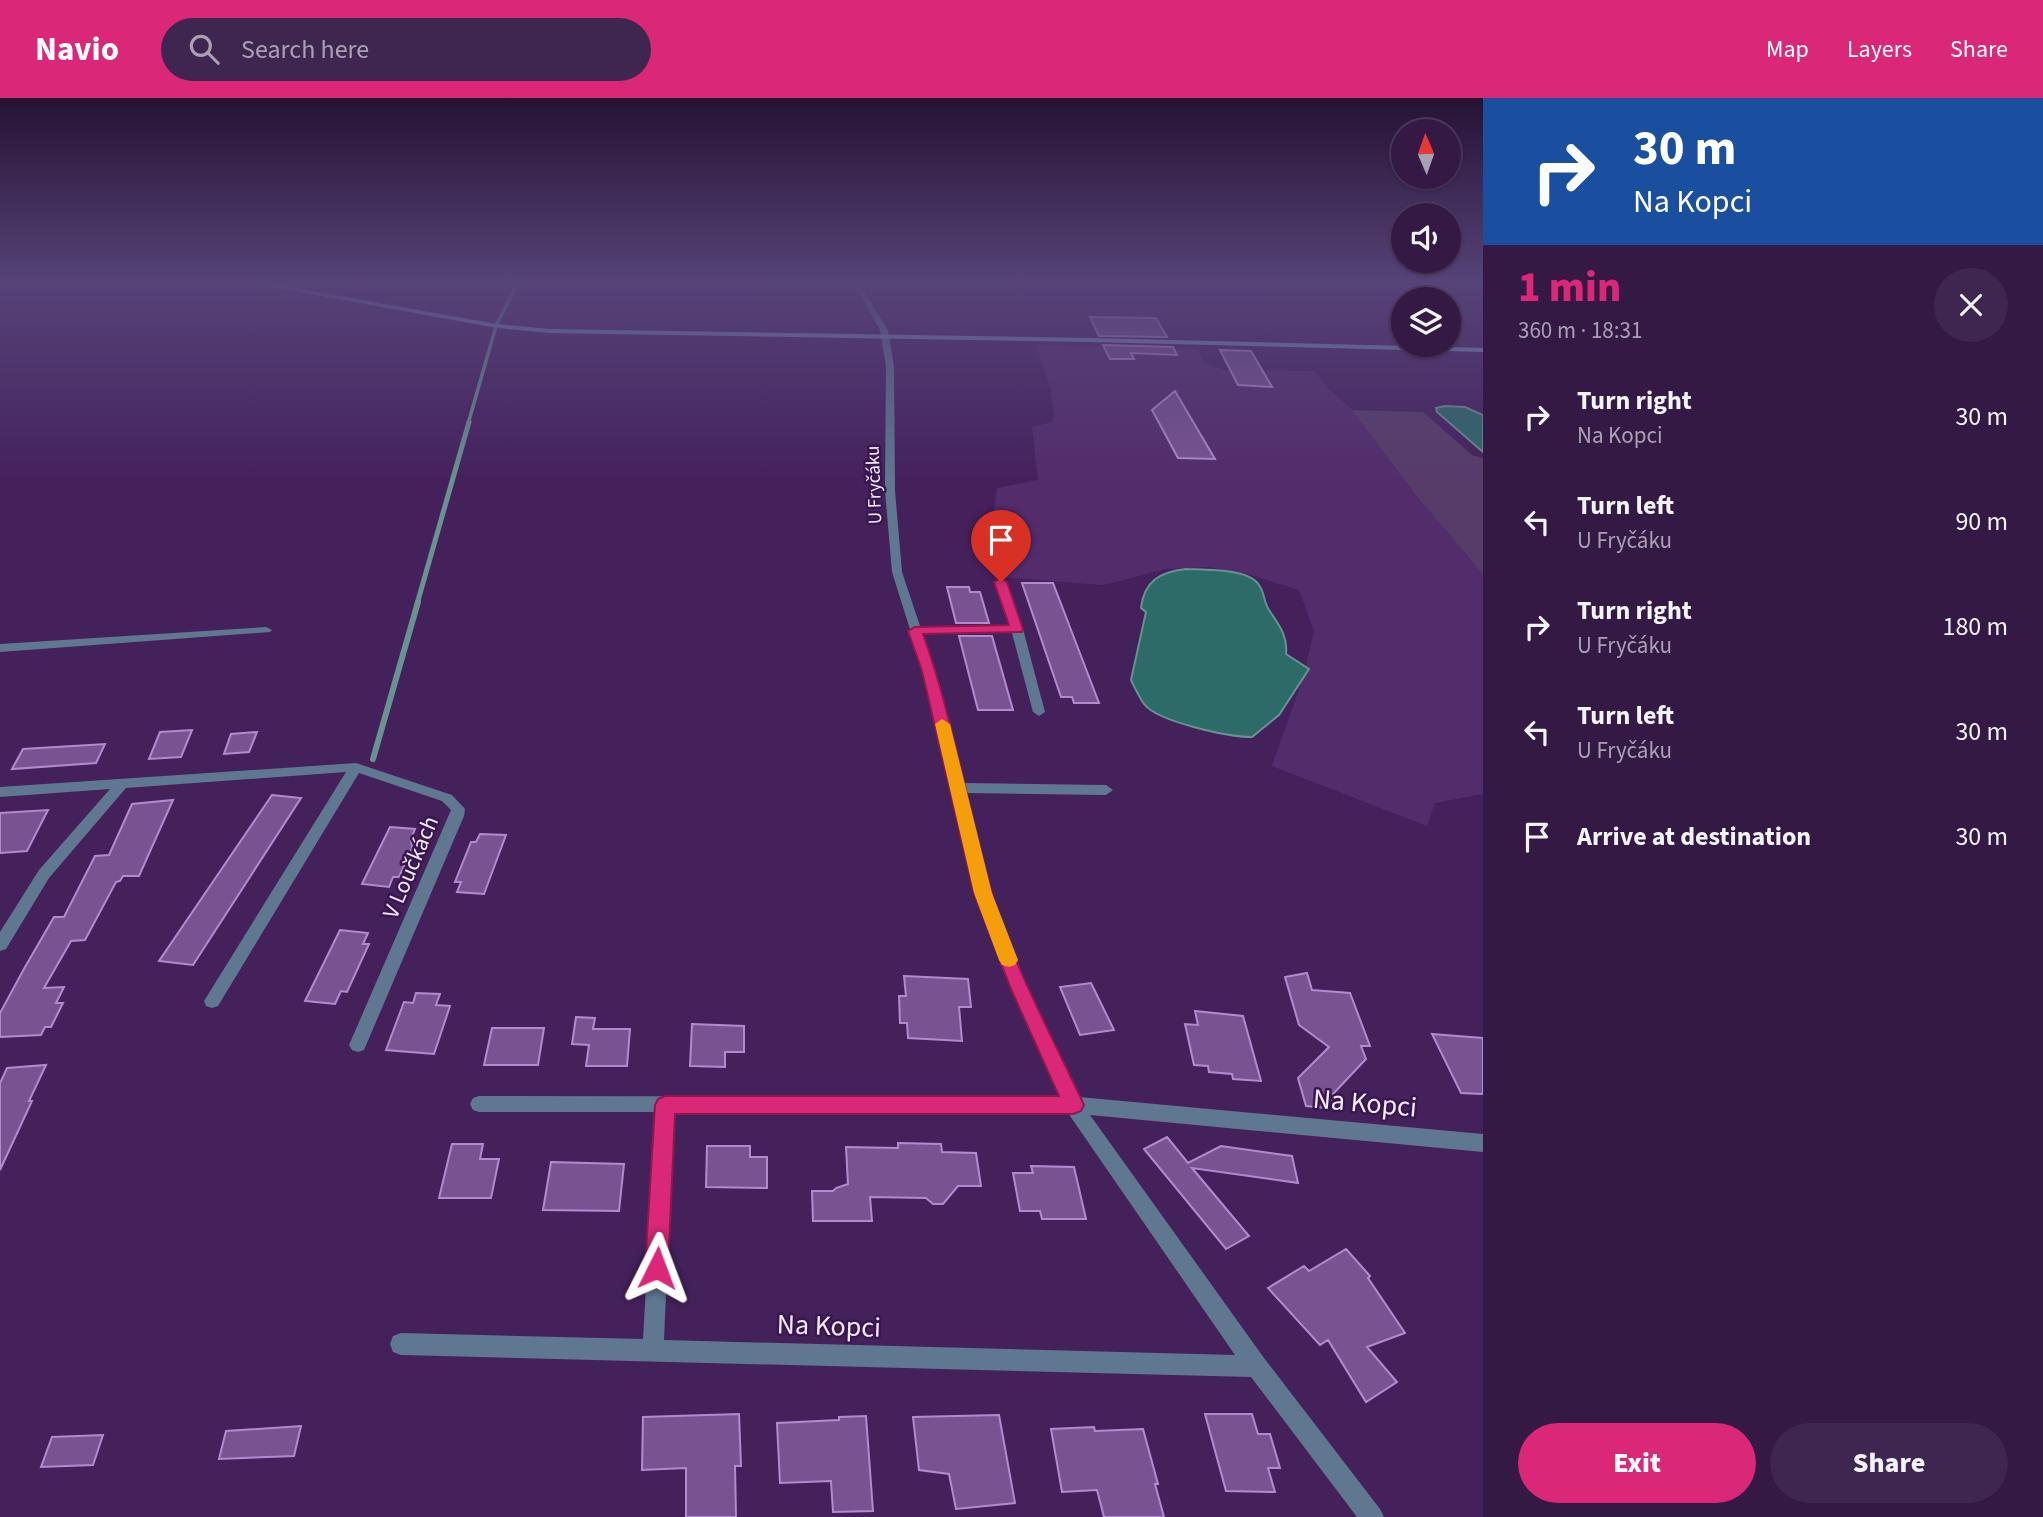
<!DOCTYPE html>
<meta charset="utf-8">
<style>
body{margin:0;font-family:"Source Sans 3",sans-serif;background:#3f2650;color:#f1f3f6;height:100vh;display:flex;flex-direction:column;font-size:26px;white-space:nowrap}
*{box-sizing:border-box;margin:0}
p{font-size:23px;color:#a9a0b3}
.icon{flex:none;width:38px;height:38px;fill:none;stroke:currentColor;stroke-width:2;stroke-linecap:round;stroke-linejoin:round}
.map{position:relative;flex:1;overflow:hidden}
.drawer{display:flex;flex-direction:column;background:#341945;width:560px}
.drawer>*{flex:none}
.top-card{background:#1a4fa0;color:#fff;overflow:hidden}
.needle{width:46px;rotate:358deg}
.buttons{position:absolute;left:1391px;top:21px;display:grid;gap:14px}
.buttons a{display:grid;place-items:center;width:70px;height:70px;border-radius:50%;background:#341945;box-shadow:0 2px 5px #0004,0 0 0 2px #4e385e;font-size:35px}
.pin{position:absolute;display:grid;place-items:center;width:60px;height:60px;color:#fff;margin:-72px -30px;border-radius:50% 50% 50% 0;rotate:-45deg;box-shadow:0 0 7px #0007}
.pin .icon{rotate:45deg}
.me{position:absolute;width:77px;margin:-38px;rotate:3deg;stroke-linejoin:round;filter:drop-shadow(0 0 5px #0008)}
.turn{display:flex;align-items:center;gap:24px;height:147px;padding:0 35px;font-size:32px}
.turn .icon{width:91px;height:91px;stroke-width:2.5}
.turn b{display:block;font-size:49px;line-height:60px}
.round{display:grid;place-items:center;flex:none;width:74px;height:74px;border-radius:37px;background:#3f2650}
.summary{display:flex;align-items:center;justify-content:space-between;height:119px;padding:0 35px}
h1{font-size:42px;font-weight:800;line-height:52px;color:#db2777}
.primary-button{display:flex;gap:14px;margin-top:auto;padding:14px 35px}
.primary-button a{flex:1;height:80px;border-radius:42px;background:#db2777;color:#fff;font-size:28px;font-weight:800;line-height:80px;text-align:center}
.primary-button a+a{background:#3f2650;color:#f1f3f6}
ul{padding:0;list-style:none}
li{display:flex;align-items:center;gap:21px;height:105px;padding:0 35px}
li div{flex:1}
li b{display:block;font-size:26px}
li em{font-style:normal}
header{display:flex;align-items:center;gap:42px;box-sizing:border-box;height:98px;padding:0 35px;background:#db2777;color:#fff}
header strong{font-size:33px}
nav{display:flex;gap:38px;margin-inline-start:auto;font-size:24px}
.search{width:490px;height:63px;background:#3f2650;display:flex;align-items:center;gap:18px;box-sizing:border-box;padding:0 24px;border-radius:38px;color:#a9a0b3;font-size:26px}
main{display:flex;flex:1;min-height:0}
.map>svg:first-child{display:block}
</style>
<header>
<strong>Navio</strong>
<div class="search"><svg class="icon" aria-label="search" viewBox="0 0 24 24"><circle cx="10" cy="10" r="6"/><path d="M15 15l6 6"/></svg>Search here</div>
<nav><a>Map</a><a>Layers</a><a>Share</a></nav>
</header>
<main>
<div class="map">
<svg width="1483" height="1419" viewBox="0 0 1483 1419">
<rect width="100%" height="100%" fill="#45215c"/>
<!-- built -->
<path fill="#532c6c" d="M1036 247 1196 251 1206 266 1225 272 1314 273 1326 288 1355 314 1483 474V696L1435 705 1427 728 1272 668 1303 580 1314 533 1299 492 1251 477 1209 469 1166 471 1103 487 999 479 991 438 997 390 1038 382 1032 329 1052 324 1054 319 1051 292Z"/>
<!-- green -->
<path fill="#573c6a" d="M1352 312 1423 314 1472 357 1483 360V476L1416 397Z"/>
<!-- water -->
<path fill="#2c6b67" stroke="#689293" stroke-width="2" d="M1445 308 1465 309 1483 317V354L1437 314 1436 310Z
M1186 471C1204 472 1249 470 1259 487 1265 495 1263 503 1269 512 1279 527 1288 538 1286 556L1309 571 1279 617 1252 639C1229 639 1158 624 1144 606 1139 599 1135 590 1131 582L1146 514 1141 510C1144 483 1160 474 1186 471Z"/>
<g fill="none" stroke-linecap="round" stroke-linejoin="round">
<!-- stream-far2 -->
<path stroke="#689293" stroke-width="3.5" d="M468 326 496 228 518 184"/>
<!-- stream-far1 -->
<path stroke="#689293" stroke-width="5" d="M417 506 469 324"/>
<!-- stream -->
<path stroke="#689293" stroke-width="6" d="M373 661 418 504"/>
</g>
<!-- building -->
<path fill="#785392" stroke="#b18bcf" stroke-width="2" d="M1090 219 1156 220 1167 239 1099 238Z
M1103 247 1173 249 1177 257 1131 255 1134 261H1110Z
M1220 252 1251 253 1272 289 1238 287Z
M1175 293 1215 361 1178 360 1152 312Z
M1022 485H1053L1099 605H1074L1072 599H1061Z
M947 489H969L970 494H980L989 525H956Z
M959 538H992L1013 612H978Z
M192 632 181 659 149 661 160 634Z
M257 634 249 654 224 656 231 636Z
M105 646 96 665 12 671 23 651Z
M272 697 301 700 193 867 159 863Z
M173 702 139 778H123L120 783 116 784 85 842 71 843 44 890 64 889 56 905H63L51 929H45L41 937 0 939V915L25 869 54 819H64L95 758 109 757 132 706Z
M48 712 27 753 0 755V715Z
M390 729 415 731 411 740 412 750 399 779H393L389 789 362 786Z
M480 736 506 737 484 796 457 794 461 784H455L471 744H476Z
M340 832 368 835 363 846H369L347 894 341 893 335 906 305 903Z
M1307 875 1312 892 1350 895 1370 948H1361L1366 961 1333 996 1338 1011 1306 1008 1298 980 1329 949 1299 927 1285 879Z
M904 878 968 881 971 909H959L962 943 908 940 907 925H900L899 898H906Z
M1091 885 1114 932 1080 937 1060 889Z
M416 895 440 896 436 907 450 908 434 956 386 952 404 904 413 905Z
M1195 913 1243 918 1261 983 1233 981 1232 976 1209 974 1208 968 1194 967 1185 926 1198 927Z
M576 919 595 920 593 931H630L627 968H586L589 947 572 946Z
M692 926 744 928V954H725V969L690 968Z
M492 930H544L538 967H484Z
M1432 936 1483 940V996L1461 995Z
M46 967 29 1003H32L0 1072V985L7 970Z
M1167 1039 1188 1065 1221 1048 1292 1058 1298 1085 1192 1070 1249 1138 1226 1151 1144 1051Z
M898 1045 941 1046 942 1054 976 1055 981 1088H958L943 1106H933L926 1100 870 1099 872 1123H813L812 1093H833L836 1090 848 1086 846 1049 898 1050Z
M452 1046H483L480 1061H499L491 1100H439Z
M707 1048H750V1059H767V1090L706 1089Z
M551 1064 624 1066 619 1113 543 1112Z
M1031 1068 1074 1069 1086 1121H1042L1040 1113H1020L1013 1075H1033Z
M1346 1151 1370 1178 1368 1180 1405 1235 1367 1249 1397 1284 1366 1304 1328 1242 1320 1247 1268 1190 1304 1168 1309 1173Z
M739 1316 741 1368H735L736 1419H686V1370L642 1372 643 1319Z
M1205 1316H1252L1258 1336H1270L1280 1370H1268L1275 1394 1226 1393Z
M999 1317 1015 1405 956 1411 949 1376 919 1372 913 1319Z
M866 1318 873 1413 833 1414 831 1383 780 1385 777 1325 839 1322V1319Z
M301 1328 294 1358 219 1361 226 1333Z
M1094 1329 1095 1333 1143 1331 1158 1386H1155L1164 1419H1104L1097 1392 1062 1394 1051 1331Z
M103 1337 93 1367 41 1369 52 1339Z"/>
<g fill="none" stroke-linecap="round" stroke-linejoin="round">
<!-- street -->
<path fill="#5f7790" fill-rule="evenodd" d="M856 188H860L888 232 894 268 895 393 902 474 920 528H1010L996 484 1001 481 1005 482 1023 531 1045 614 1039 618 1033 614 1012 535H923L935 573 963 685 1106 687 1113 692 1106 697 966 695 991 795 1028 891 1079 999 1483 1036V1054L1090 1017 1264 1260 1380 1411 1384 1419H1357L1251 1279 401 1257 393 1254 390 1246 393 1238 401 1235 643 1241 656 1014H479L473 1012 470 1006 473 1000 479 998 1060 999 1012 891 975 795 923 573 892 474 885 393 886 268 880 232ZM674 1014 1068 1015 1235 1257 664 1242Z
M266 529 272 532 270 534 0 554V546Z
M356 665 452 697 465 711 464 718 364 952 358 954 352 952 349 947 451 712 442 703 359 675 218 908 212 910 206 908 204 903 346 674 126 690 49 780 6 851 0 853V834L39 772 110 691 0 699V689Z"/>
<!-- secondary -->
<path fill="#759cc4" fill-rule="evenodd" d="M245 184H262L497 226 550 231 1091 240 1483 250V254L1091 244 550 235 497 230Z"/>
</g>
<!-- sky -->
<linearGradient id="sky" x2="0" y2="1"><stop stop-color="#261233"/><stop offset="0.48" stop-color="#564378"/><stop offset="1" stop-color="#564378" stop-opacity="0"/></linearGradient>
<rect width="1483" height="383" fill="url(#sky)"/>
<!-- route -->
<path fill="#db2777" stroke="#8e194d" stroke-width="2" d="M1001 480 1007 484 1023 531 1022 534 923 536C953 620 967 708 991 793 1012 865 1052 938 1084 1007L1081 1013 1073 1016H675L668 1170 665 1179 657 1182 649 1179 645 1170 655 1007 658 1001 665 998H1059L1011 891 974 795 922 573 908 533 915 529 1009 527 994 484Z"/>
<!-- slow -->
<path fill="#f59e0b" d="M942 621 950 626 992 795 1018 862 1015 867 1009 869 1002 867 999 862 974 795 935 626Z"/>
<g text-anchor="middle" stroke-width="5" stroke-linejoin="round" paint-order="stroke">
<!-- far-street labels -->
<g font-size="19" fill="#f4ecfb" stroke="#3a1650">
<text transform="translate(873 387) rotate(-92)" y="7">U Fryčáku</text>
</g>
<!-- street labels -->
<g font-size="23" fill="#f4ecfb" stroke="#3a1650">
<text transform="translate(410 769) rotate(-67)" y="8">V Loučkách</text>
</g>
<!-- near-street labels -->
<g font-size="28" fill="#f4ecfb" stroke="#3a1650">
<text transform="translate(1365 1004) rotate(5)" y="10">Na Kopci</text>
<text transform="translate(829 1227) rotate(2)" y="10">Na Kopci</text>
</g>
</g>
</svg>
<div class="buttons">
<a><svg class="needle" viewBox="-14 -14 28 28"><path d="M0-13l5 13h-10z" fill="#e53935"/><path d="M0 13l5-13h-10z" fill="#a9a0b3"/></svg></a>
<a><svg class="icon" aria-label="sound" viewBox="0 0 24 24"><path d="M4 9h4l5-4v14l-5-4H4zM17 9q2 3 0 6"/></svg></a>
<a><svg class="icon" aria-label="layers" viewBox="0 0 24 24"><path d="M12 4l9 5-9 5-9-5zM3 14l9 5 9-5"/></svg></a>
</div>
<div class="pin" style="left:1001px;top:484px;background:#d93025"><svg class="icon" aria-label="arrive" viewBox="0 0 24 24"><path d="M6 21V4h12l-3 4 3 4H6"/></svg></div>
<svg class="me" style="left:657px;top:1170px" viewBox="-20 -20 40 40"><path d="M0-17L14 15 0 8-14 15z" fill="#db2777" stroke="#fff" stroke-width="4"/></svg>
</div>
<section class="drawer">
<div class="top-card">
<div class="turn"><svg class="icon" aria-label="right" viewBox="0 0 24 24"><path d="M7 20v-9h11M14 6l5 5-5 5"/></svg><div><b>30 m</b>Na Kopci</div></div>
</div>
<div class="summary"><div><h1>1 min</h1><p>360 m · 18:31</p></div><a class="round"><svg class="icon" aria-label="close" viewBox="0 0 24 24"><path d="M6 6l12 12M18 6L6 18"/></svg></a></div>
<ul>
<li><svg class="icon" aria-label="right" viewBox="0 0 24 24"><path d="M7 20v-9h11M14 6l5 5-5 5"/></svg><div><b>Turn right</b><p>Na Kopci</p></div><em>30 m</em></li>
<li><svg class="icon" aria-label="left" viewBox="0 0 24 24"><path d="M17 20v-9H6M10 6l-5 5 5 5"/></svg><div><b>Turn left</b><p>U Fryčáku</p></div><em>90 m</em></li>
<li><svg class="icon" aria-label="right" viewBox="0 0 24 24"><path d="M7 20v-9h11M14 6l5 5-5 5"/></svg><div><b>Turn right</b><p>U Fryčáku</p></div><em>180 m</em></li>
<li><svg class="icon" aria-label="left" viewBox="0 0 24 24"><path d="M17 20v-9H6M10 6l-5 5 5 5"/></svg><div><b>Turn left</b><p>U Fryčáku</p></div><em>30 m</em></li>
<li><svg class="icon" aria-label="arrive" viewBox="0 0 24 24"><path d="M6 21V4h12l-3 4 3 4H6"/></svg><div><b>Arrive at destination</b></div><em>30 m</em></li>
</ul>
<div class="primary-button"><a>Exit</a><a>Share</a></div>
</section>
</main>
